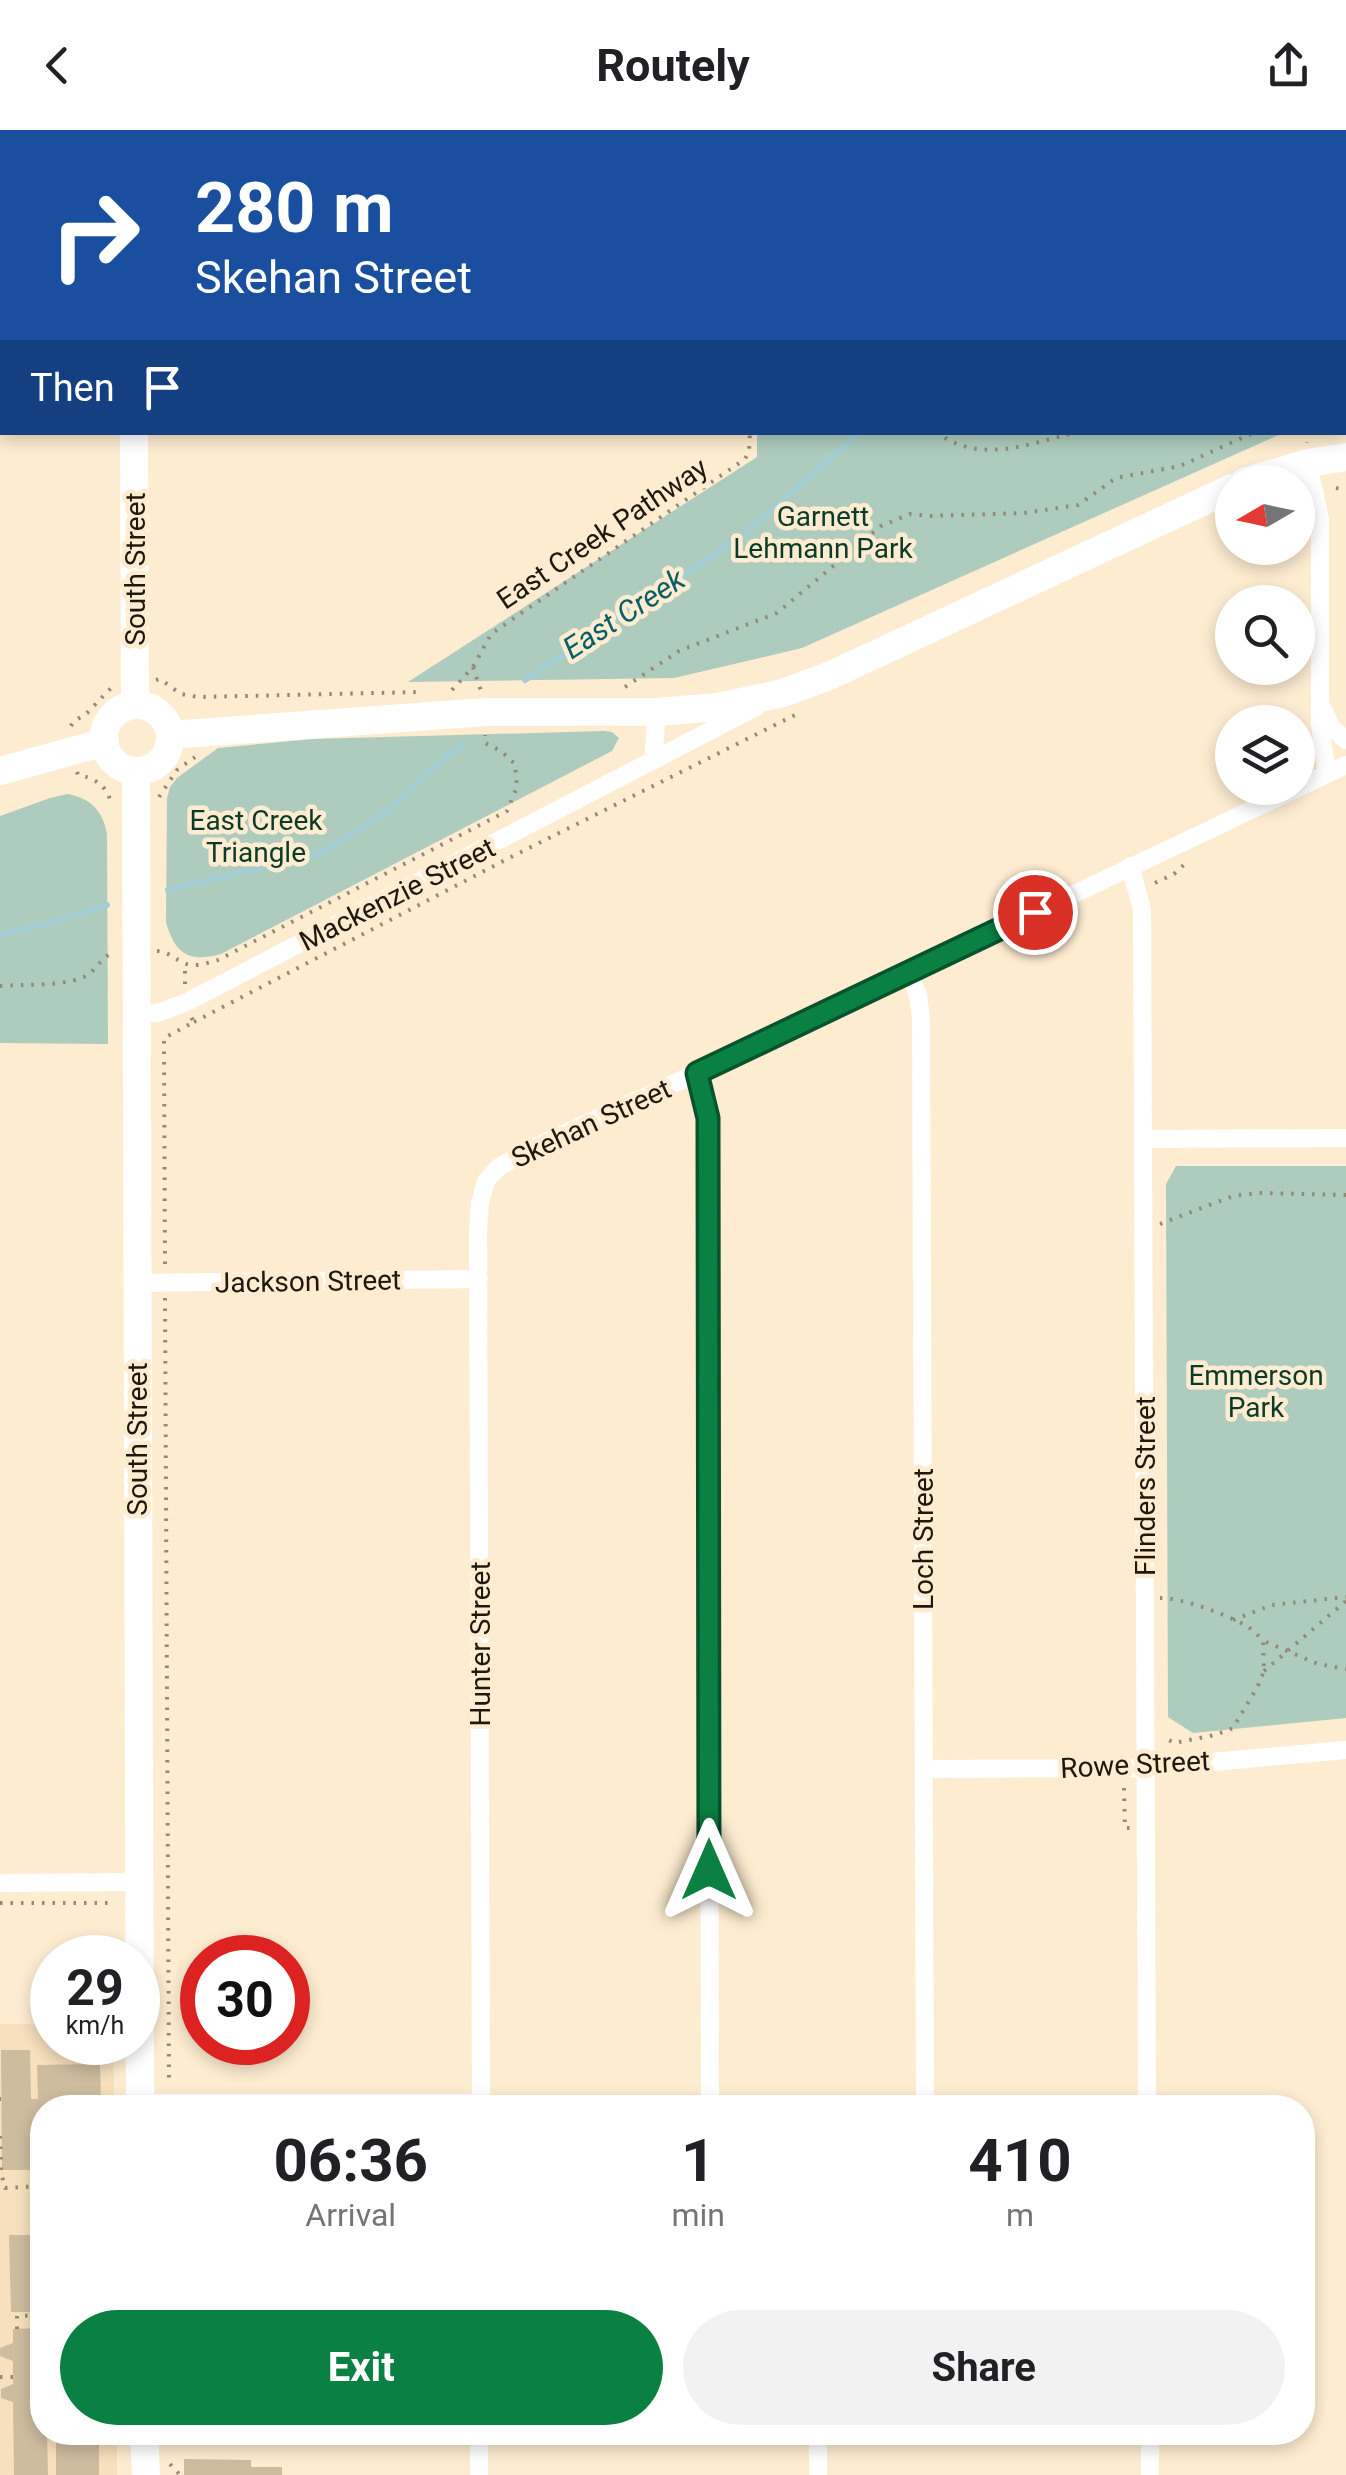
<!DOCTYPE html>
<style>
body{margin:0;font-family:Roboto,sans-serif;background:#f2f2f2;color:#202124;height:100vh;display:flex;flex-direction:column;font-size:38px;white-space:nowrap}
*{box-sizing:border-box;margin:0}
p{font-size:32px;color:#757577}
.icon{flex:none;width:55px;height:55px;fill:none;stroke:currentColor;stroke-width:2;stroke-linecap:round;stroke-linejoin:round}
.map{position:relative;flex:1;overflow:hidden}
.drawer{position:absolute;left:30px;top:1965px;width:1285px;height:350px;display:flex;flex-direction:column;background:#fff;border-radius:40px;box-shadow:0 5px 15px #0003}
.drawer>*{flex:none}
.banner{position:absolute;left:0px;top:0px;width:1348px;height:305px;box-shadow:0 5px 15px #0003;background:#1a4fa0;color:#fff;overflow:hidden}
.needle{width:65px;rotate:261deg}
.fabs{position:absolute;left:1215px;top:335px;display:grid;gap:20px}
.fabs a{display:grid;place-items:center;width:100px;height:100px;border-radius:50%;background:#fff;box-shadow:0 5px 15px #0003;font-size:50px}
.speed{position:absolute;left:30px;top:1805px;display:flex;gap:20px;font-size:50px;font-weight:700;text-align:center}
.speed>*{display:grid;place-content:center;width:130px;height:130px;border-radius:50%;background:#fff;box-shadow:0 5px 15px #0003;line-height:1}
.speed small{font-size:25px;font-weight:400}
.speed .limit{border:15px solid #d22;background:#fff;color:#111}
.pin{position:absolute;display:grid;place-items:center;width:85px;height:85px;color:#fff;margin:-42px;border:5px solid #fff;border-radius:50%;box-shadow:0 2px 10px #0007}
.me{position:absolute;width:110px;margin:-55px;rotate:0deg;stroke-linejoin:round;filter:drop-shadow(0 0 8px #0008)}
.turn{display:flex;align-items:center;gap:35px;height:210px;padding:0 30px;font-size:45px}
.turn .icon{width:130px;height:130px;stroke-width:2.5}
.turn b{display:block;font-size:70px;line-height:85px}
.then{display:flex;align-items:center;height:95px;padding:0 30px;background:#0003;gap:20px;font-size:38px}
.eta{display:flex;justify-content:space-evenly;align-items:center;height:170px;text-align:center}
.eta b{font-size:60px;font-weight:700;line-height:70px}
.primary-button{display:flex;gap:20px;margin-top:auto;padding:20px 30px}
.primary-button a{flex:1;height:115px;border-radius:60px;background:#0b8043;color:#fff;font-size:40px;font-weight:700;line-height:115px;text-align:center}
.primary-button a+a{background:#f2f2f2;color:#202124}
header{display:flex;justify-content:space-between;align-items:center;height:130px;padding:0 30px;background:#fff;font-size:45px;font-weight:700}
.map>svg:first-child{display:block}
</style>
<header><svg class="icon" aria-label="back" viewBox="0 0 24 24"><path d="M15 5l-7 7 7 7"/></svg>Routely<svg class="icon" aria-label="share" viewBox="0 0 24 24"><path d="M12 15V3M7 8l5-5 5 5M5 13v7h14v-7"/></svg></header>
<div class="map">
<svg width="1346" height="2345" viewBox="0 0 1346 2345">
<rect width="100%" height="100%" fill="#fdecd0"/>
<!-- built -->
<path fill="#f6e0bd" d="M0 1894H52V1912L114 1913V1977L42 1978V2302L117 2303V2345H0Z"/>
<!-- green -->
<path fill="#adccbd" d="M967 0H1346V289L1345 2H964Z
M757 303V302L1283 303 802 518 674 548 408 552 757 327Z
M604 601 612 602 619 608 612 621 221 824C189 833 175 824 166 792L167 668 170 657 177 648 218 618 313 609Z
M67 664C91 668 103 681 107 704L108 914 0 913V686L50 668Z
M1176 1036H1346V1588L1193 1603 1168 1587 1166 1054Z"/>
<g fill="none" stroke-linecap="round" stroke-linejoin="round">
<!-- stream -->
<path stroke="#a4ced4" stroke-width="6" d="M1187 2 1190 0
M525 550 739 408 861 302
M168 760 321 723 385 683 447 626 463 615
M0 805 57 791 107 775"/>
</g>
<!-- building -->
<path fill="#cebc9f" d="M1 1920H30L31 1969H38L37 1935 100 1934 101 1969H103V1977L42 1978V2047H38L37 2040H2Z
M9 2105H42V2182H11Z
M42 2198V2302H47L48 2345H14L13 2272 1 2268V2259L13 2254V2231L0 2226V2218L13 2213V2199Z
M56 2302H99V2345H56Z
M184 2329 251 2330V2337H282V2345H184Z"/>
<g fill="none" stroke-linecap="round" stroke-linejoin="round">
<!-- path -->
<path stroke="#958975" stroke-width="4" stroke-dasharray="2.5 8" stroke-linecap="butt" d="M1324 0 1329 2
M959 2 961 0
M1046 2 1049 0
M1345 37 1346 45
M1345 77 1346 71
M936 302C980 335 1028 314 1077 302
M1307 302V313
M1336 358 1346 360
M473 537 481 561
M156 550 160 549 181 564 198 567 421 562
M625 557 679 521 777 483 881 396 910 384 928 386 1024 383 1078 375 1116 348 1180 336 1255 302
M452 560 473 537 491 504 745 329 749 321 750 302
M71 596 73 592 87 583 113 556
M77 642 78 645C95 648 107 656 111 673
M159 667 177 640 195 627
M1155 753 1174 744 1188 731
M157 821C171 822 178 833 191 835 200 836 210 832 218 830L507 681 517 657 515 634 501 621 485 613V605
M185 854V834
M0 856C22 854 72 857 89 844 98 837 101 828 112 823
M194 892 513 726 795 585
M1160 1094 1233 1066 1259 1063 1346 1065
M165 1134 164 908 194 892 191 887
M165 1168 169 1954
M1160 1468C1183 1468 1224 1484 1245 1495 1252 1499 1258 1505 1263 1511L1264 1541 1258 1556 1233 1598 1215 1605 1174 1613 1165 1608
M1233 1490 1272 1475 1346 1467
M1266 1512 1318 1534 1346 1539
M1264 1541 1346 1471
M1124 1658 1125 1698H1130
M0 1773H115
M0 1969H1
M0 2006 1 2042 5 2058 42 2056
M17 2199V2186L42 2185
M0 2247H13
M170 2334 180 2345"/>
<!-- street -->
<path stroke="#fff" stroke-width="18" d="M831 0V2
M921 2 924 0
M1308 333 1320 389V595L1327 644
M1323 579 1332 598 1346 610
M653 631 657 582
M1130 736 1142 779 1147 1978
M908 842 918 865 921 889 925 1978
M137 884 157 883 185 873 756 577
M697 943 708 988 710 1978
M1145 1009 1346 1008
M136 1153 479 1149
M924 1639 1145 1638 1346 1620
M0 1753 139 1752
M140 1973H481
M481 1978 478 1101 480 1073 486 1051 499 1037 535 1017 697 943 1346 635
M818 2302V2345
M1150 2302V2345
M479 2345V2302"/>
<!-- secondary -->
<path stroke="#fff" stroke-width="28" d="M133 0V2
M134 302 135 575
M1244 352 1308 333 1346 327
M104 608a33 33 0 1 1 66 0a33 33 0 1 1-66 0Z
M170 605 485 582H657L718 577 783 563 829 546 1232 358
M0 641 105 612
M136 641 140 1978
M144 2302 146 2345"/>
</g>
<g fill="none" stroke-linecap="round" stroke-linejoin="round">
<!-- route casing -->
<g stroke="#07532c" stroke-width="25">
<path id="route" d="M709 1740 708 988 697 943 1035 782"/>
</g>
<!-- route -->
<use href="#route" stroke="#0b8043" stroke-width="18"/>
</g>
<g text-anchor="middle" stroke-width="9" stroke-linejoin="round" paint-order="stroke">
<!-- park labels -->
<g font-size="28" fill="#0a3b29" stroke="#fdecd0">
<text x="823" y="396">Garnett<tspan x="823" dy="32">Lehmann Park</tspan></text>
<text x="256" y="700">East Creek<tspan x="256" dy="32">Triangle</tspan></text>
<text x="1256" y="1255">Emmerson<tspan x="1256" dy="32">Park</tspan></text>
</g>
<!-- street labels -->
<g font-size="28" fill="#1f180e" stroke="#fdecd0">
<text transform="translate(602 403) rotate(-34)" y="10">East Creek Pathway</text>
<text transform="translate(135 439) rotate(-90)" y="10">South Street</text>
<text transform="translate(397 764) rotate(-27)" y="10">Mackenzie Street</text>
<text transform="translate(591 993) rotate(-25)" y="10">Skehan Street</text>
<text transform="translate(308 1151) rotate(-1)" y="10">Jackson Street</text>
<text transform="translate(137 1309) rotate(-90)" y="10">South Street</text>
<text transform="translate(1145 1356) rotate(-90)" y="10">Flinders Street</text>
<text transform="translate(923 1409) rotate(-90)" y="10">Loch Street</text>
<text transform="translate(480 1514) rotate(-90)" y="10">Hunter Street</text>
<text transform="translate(1135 1634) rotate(-3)" y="10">Rowe Street</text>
</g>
<!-- water labels -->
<g font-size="30" font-style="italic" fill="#085f6a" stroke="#fdecd0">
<text transform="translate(624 484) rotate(-33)" y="10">East Creek</text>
</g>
</g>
</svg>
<div class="fabs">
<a><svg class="needle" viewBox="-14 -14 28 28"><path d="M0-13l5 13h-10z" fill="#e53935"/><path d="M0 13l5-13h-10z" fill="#757577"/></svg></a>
<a><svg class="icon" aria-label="search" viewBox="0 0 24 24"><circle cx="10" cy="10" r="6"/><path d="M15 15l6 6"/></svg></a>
<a><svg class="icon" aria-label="layers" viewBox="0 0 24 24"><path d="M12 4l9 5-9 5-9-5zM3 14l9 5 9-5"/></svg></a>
</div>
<div class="speed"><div>29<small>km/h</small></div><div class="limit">30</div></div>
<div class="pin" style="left:1035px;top:782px;background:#d93025"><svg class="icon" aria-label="arrive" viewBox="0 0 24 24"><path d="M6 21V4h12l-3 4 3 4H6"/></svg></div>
<svg class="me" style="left:709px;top:1740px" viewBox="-20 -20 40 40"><path d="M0-17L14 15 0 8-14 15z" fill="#0b8043" stroke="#fff" stroke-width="4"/></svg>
<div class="banner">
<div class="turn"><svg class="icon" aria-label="right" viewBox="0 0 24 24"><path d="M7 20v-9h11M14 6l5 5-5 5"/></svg><div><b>280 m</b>Skehan Street</div></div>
<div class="then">Then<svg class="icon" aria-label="arrive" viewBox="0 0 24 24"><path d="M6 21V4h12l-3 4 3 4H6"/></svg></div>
</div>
<section class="drawer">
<div class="eta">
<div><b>06:36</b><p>Arrival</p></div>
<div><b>1</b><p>min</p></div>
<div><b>410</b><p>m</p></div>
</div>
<div class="primary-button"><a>Exit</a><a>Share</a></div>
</section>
</div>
